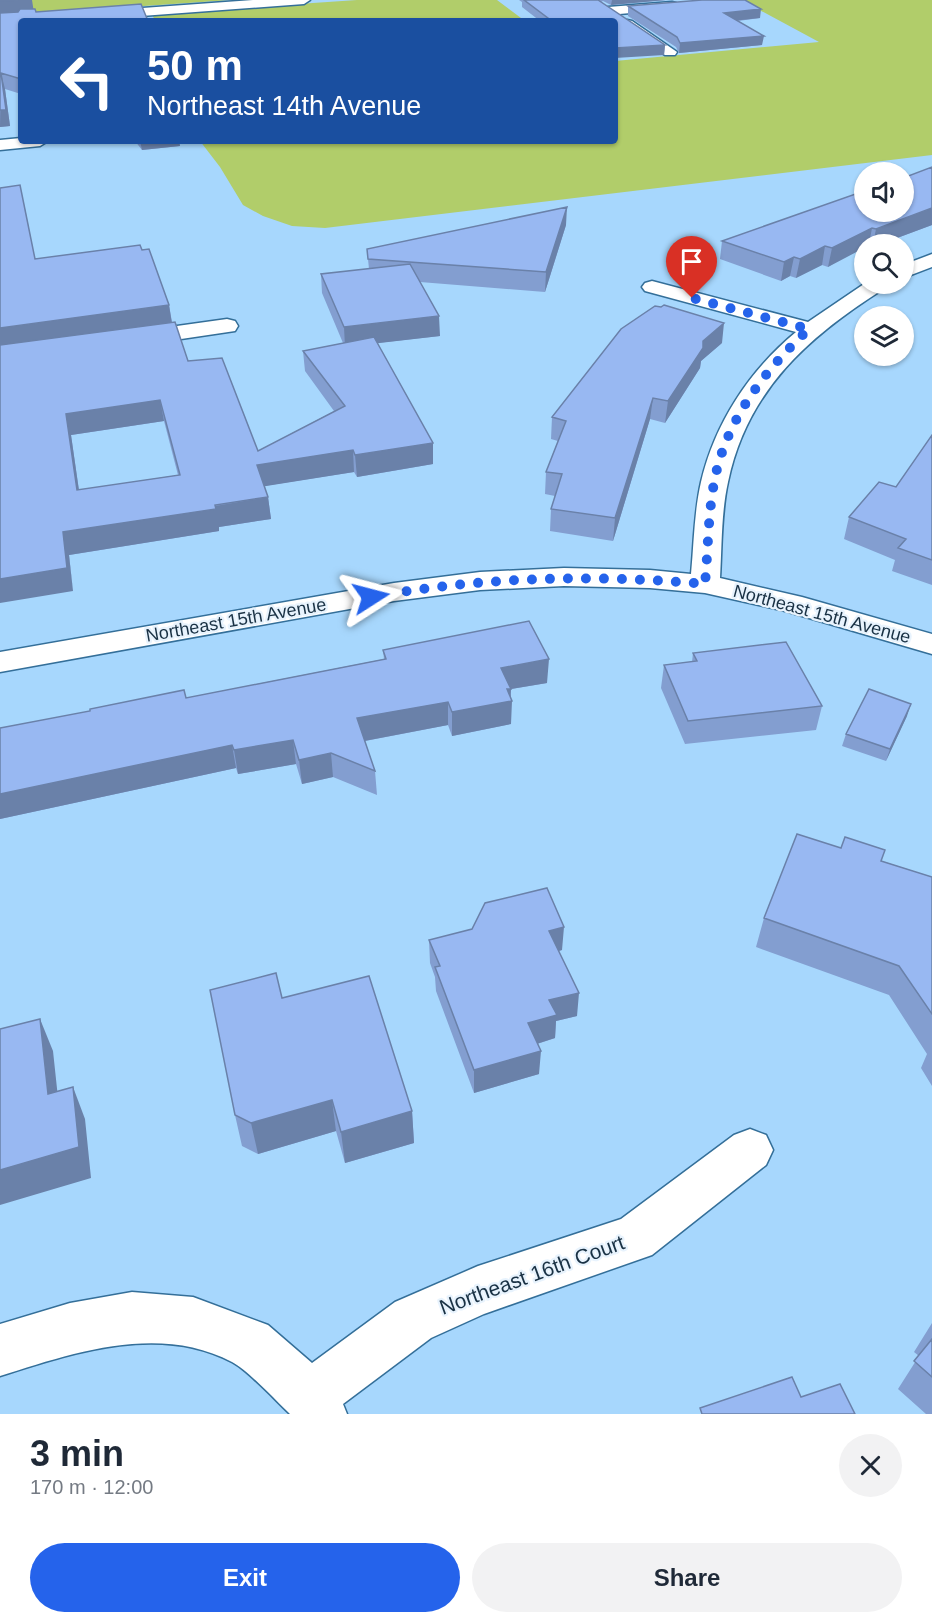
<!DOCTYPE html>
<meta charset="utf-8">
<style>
body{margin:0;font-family:Arial,sans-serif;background:#f2f2f3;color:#1f2937;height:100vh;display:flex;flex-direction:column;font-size:22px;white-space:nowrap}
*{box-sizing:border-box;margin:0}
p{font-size:20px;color:#747a83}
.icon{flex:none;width:33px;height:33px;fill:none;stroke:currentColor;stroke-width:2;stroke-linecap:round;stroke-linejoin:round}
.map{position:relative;height:1414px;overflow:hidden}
.side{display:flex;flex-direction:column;background:#fff;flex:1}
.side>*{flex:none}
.banner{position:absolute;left:18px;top:18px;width:600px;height:126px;border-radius:6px;box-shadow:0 2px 4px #0004;background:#1a4fa0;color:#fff;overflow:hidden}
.fabs{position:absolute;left:854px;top:162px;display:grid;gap:12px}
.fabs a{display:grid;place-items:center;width:60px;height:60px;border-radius:50%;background:#fff;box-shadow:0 2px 4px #0004;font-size:30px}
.pin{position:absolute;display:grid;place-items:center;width:51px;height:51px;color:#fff;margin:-62px -26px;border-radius:50% 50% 50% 0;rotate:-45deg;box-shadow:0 0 6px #0007}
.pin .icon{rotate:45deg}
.me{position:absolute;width:66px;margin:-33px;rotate:81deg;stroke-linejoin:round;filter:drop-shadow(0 0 4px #0008)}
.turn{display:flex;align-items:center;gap:21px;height:126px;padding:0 30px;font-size:27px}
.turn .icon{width:78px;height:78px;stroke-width:2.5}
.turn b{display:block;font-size:42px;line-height:51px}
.round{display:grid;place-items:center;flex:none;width:63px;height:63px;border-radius:32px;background:#f2f2f3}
.head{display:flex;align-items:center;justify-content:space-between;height:102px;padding:0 30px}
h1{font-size:36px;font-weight:600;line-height:45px}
.cta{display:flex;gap:12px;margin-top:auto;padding:12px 30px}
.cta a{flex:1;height:69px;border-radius:36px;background:#2563eb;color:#fff;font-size:24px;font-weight:600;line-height:69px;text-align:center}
.cta a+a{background:#f2f2f3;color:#1f2937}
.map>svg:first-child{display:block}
</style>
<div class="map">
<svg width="932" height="1414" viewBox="0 0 932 1414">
<rect width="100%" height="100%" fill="#a7d7fd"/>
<!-- green -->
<path fill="#b1cd6a" d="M0 0H231L0 16Z
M357 0H497L525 21H155L152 14Z
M741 0H932V155L325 228 292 226 263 216 243 205 220 167 200 141H615V61L819 42Z"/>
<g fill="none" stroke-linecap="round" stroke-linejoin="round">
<!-- minor casing -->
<g stroke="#346f99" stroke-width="3">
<path id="minor" d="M253 0H310L304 4 101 19 95 15 101 11Z
M672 2 676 3 678 6 676 9 608 15 602 11 608 7Z
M627 20 632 21 677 52 675 55H665L622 27 620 24Z
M21 138V141H48L40 146 0 150V140Z
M932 254V267L903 278V265Z
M652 281 808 322 864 284H888L885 288C809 336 747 390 728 482 721 513 722 547 720 578L802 597 932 634V654L785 611 705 593 650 588 564 586 480 590 394 601 0 672V652L394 583 480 572 564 568 650 570 691 574C694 543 694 512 701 482 715 423 749 371 796 332L645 291 642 287 645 283Z
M227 319 235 321 238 326 235 331 134 346 126 344 123 339 126 334 134 332Z
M750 1129 766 1135 773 1150 766 1165 652 1255 484 1314 431 1338 343 1404 347 1414H290C276 1401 248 1370 232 1362 159 1323 72 1353 0 1376V1324L70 1303 132 1292 193 1297 268 1325 312 1363 395 1302 478 1266 621 1219 734 1135Z"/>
</g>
<!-- minor -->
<use href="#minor" fill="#fff" fill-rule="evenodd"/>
</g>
<!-- wall -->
<path fill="#839ed0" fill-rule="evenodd" d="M0 0 21 21V94L5 89 10 126 0 127Z
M519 0H666L611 5 603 1 601 2 665 45 664 55 615 21H540L522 7V2Z
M628 6 760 18 738 21 762 45 679 53 676 47 628 16Z
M135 141H179L180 146 142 150Z
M864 191 932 225 881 244H864L828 267 822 265 796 278 790 276 781 281 720 259 722 241Z
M24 203 35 259 169 305 172 322 188 361 258 451 334 411 305 371 303 351 343 343 322 293 321 274 369 269 367 249 566 225 545 292 420 282 440 336 377 343 433 464 357 477 354 472 264 486 268 497 271 519 219 527V531L69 555 73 591ZM164 421 178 475 79 490 71 435Z
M722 343 701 361 700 368 665 423 650 419 613 541 550 531 551 509 555 496 545 494 546 472 558 441 551 439 552 417Z
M932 435V585L892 571 895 560 844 539 849 517 896 487Z
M383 650 547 683 511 689V724L452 736 448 725 365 741 375 771 377 795 333 777 302 784 296 764 238 774 236 768 0 819V728L186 698 384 659Z
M693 653 822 706 816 730 685 744 661 688 664 665 692 662Z
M907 716 886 761 842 746 846 734Z
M882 861 932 877V1086L921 1068 927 1054 889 995 756 947 764 918Z
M429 940 562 950 559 951 577 1016 556 1021 555 1038 537 1044 539 1074 474 1093 436 991 435 977 430 963Z
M282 998 412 1111 414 1143 345 1163 336 1131 258 1154 242 1146 235 1115Z
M932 1323V1414H926L898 1389 919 1356 914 1352Z"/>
<!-- shaded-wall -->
<path fill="#6a81a9" d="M19 0H32L34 13 0 16V1Z
M612 0H666L611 5Z
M761 9 760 18 723 22 724 13Z
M764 36 762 45 679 53 680 43Z
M665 45 664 55 615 58V48Z
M1 73 5 89 10 126 0 127Z
M140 141H179L180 146 142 150Z
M567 207 566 225 545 292 546 272Z
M932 208V225L881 244H873L876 229Z
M872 228 869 244H864V248L828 267 832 248Z
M825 246 822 265 796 278 800 259Z
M794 257 790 276 781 281 784 262Z
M169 305 172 324 0 349V328Z
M439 316 440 336 345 347 344 327Z
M724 323 722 343 701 361 700 368 665 423 668 401 703 341Z
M653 398 650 419 613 541 615 518Z
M160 400 164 421 71 435 82 512 77 490 66 414Z
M433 443V464L357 477 355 455Z
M353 450 354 472 260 487 257 465Z
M268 497 271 519 219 527V531L69 555 73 591 0 603V579L63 532Z
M549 659 547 683 511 689 510 701H512L511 724 452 736V712L501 668Z
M448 702V725L359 742 357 718Z
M911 704 907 716 886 761 890 749Z
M293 740 296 764 238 774 234 750Z
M232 745 236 768 0 819V794Z
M331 753 333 777 302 784 299 760Z
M564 927 562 950 547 954 549 931Z
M579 993 577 1016 556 1021 555 1038 527 1047 528 1023 549 1000Z
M40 1019 53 1051 61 1126 48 1094Z
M541 1051 539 1074 474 1093V1070Z
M73 1087 85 1119 91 1178 0 1205V1170Z
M332 1100 336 1131 258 1154 251 1123Z
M412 1111 414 1143 345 1163 341 1132Z"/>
<!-- building -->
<path fill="#98b8f2" stroke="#6a81a9" stroke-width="1.5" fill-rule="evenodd" d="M0 0H19L0 1Z
M524 0H598L665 45 615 48V21H552Z
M702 0H745L761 9 724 13 764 36 680 43 677 37 628 6Z
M141 4 148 21H21V79L1 73 6 110H0V13L18 12 20 9H35L36 12Z
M932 167V208L876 229 872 228 832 248 825 246 800 259 794 257 784 262 722 241 864 191V212H903V178Z
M20 185 35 259 140 245 142 250 149 249 169 305 0 328V188Z
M567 207 546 272 368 259 367 249Z
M410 264 439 316 344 327 321 274Z
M664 305 724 323 703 341V348L668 401 653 398 615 518 551 509 562 474 546 472 566 421 552 417 621 329 655 306 661 307Z
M175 322 188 361 222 358 258 451 345 406 303 351 374 337 433 443 355 455 353 450 257 465 268 497 215 505 216 509 63 532 67 568 0 579V345ZM160 400 180 475 77 490 66 414Z
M932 435V560L898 548 906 539 849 517 879 482 896 487Z
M529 621 549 659 501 668 511 689H507L512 701 452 712 448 702 357 718 375 771 331 753 299 760 293 740 234 750 232 745 0 794V728L90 711V709L184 690 186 698 386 659 383 650Z
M786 642 822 706 688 721 664 665 697 661 693 653Z
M869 689 911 704 890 749 846 734Z
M797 834 841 848 845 837 885 850 881 861 932 877V1014L899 966 764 918Z
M547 888 564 927 549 931 579 993 549 1000 557 1015 528 1023 541 1051 474 1070 435 967 440 966 429 940 472 929 485 903Z
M276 973 282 998 369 976 412 1111 341 1132 332 1100 251 1123 235 1115 210 990Z
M40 1019 48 1094 73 1087 79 1147 0 1170V1029Z
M932 1339V1377L914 1361Z
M792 1377 801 1397 840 1384 855 1414H702L700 1408Z"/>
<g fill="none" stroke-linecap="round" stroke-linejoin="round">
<!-- route -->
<path stroke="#2563eb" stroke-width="10" stroke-dasharray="0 18" d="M371 597C482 577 593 574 705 584 708 551 708 516 714 483 725 421 765 370 809 329L692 298"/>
</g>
<g text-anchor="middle" stroke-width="4.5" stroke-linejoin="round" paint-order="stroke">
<!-- street labels -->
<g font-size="18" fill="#193144" stroke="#e8f3fd">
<text transform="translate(822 614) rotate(15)" y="6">Northeast 15th Avenue</text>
<text transform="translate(236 620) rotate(-10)" y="6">Northeast 15th Avenue</text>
</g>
<!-- near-street labels -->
<g font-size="21" fill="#193144" stroke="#e8f3fd">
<text transform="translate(532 1275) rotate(-20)" y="7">Northeast 16th Court</text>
</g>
</g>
</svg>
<div class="fabs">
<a><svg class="icon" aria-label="sound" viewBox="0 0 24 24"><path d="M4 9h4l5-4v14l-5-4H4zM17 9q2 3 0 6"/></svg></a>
<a><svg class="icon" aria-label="search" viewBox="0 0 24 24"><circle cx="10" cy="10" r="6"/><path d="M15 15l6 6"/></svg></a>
<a><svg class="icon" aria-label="layers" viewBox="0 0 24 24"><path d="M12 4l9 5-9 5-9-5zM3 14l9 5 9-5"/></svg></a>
</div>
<div class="pin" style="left:692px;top:298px;background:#d93025"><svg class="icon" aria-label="arrive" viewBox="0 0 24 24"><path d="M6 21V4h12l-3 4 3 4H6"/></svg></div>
<svg class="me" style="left:371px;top:597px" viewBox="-20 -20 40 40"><path d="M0-17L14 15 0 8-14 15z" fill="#2563eb" stroke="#fff" stroke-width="4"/></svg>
<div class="banner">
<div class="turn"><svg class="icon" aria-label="left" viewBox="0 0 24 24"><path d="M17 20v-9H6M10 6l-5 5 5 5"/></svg><div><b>50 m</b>Northeast 14th Avenue</div></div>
</div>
</div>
<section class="side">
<div class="head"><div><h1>3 min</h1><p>170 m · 12:00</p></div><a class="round"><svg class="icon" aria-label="close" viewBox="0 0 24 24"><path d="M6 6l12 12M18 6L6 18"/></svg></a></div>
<div class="cta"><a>Exit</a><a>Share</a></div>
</section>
